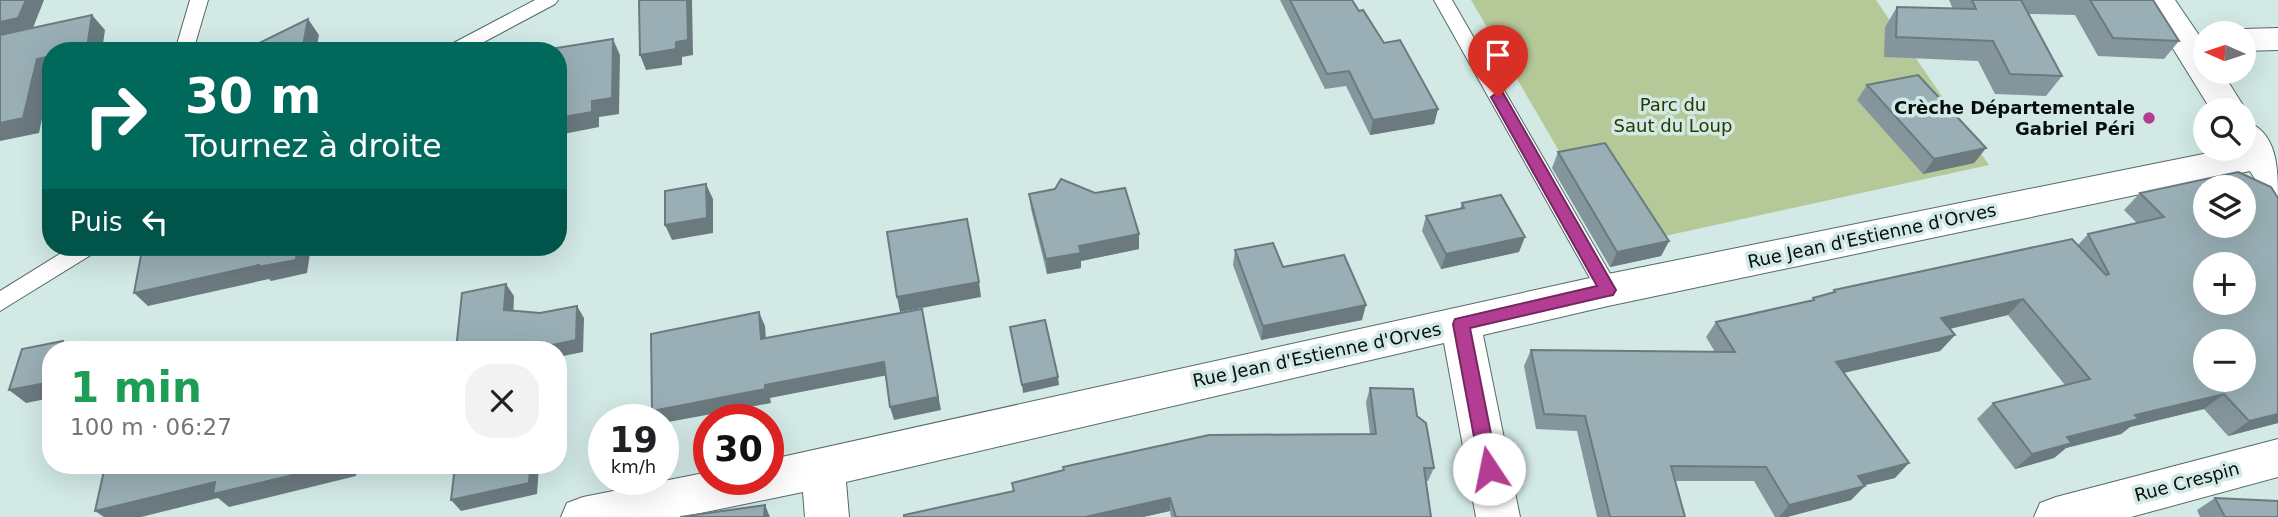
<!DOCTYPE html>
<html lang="fr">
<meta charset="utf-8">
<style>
body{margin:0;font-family:"DejaVu Sans",sans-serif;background:#f2f2f2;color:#202124;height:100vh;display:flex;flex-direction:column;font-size:26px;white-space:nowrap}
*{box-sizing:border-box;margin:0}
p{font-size:23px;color:#757577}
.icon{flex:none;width:38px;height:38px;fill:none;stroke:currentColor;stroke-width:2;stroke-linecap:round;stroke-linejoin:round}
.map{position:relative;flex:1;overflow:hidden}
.sheet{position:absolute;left:42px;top:341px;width:525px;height:133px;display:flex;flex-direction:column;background:#fff;border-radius:28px;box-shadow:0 7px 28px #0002}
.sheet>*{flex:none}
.top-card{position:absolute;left:42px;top:42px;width:525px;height:214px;border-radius:28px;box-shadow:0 7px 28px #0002;background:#00695c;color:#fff;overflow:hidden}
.needle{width:46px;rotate:273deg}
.buttons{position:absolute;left:2193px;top:21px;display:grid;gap:14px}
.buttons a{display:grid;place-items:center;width:63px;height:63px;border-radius:50%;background:#fff;box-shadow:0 7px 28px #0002;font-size:35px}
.speed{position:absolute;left:588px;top:404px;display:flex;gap:14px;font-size:35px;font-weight:700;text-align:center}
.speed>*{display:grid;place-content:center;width:91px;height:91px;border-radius:50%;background:#fff;box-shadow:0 7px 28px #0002;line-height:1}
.speed small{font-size:18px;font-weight:400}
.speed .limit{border:10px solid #d22;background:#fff;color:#111}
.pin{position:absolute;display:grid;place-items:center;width:60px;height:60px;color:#fff;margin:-72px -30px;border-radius:50% 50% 50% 0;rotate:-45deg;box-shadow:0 0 7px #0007}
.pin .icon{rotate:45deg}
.me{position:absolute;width:77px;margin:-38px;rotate:349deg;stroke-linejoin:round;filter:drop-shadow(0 0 5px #0008)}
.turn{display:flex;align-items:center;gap:24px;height:147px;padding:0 28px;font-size:32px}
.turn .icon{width:91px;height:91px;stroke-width:2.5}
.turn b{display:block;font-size:49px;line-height:60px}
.then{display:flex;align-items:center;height:66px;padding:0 28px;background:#0003;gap:14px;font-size:26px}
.round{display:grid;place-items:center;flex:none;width:74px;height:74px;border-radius:28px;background:#f2f2f2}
.summary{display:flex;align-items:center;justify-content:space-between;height:119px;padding:0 28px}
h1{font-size:42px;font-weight:700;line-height:52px;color:#1e9e55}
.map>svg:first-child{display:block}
</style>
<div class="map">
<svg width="2278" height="517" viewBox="0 0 2278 517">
<rect width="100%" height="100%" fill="#d2e9e6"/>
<!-- green -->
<path fill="#b5c998" d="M1471 0H1876L1989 165 1615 247Z"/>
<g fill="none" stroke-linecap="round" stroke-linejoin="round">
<!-- service casing -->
<g stroke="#556a67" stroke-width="2">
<path id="service" d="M190 0H208L193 51H175Z
M535 0H558L555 4 467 51H443L446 47Z
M1434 0H1452L1616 284 1619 290 1616 296 1608 299 1600 296Z
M71 247H97L94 253 0 311V291Z"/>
</g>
<!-- minor casing -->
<g stroke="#556a67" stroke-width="2">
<path id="minor" d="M2143 0H2175L2205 44V72H2222L2246 110 2244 115V110H2211Z
M2278 28V50L2244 51V33H2231L2244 29Z
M2245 121C2278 132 2278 169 2278 199L2265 195 2250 171 1608 306 1483 335 1520 517H1476L1444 343 846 482 849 517H805L803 492 681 517H561L567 503 583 497 709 472V480H768V460L1608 274 2228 149H2244Z
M2278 439V477L2131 517H2034L2040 503 2056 497Z"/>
</g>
<!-- service -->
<use href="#service" fill="#fff" fill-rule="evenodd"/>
<!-- minor -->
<use href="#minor" fill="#fff" fill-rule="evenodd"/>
</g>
<!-- wall -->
<path fill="#84969c" d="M1280 0H1352L1359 11 1438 109 1434 124 1370 135 1346 86 1325 89Z
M1949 0H2153L2179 41 2164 59 2098 56 2075 15 2029 14 2062 76 2046 96 1995 94 1978 61 1884 57 1885 27 1897 7 1953 9Z
M1867 85 1986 148 1974 163 1923 174 1857 100Z
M1558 152 1669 241 1661 256 1610 267 1552 168Z
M2140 193 2278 198V423L2228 436 2204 409 2130 427 2121 434 2066 448 2054 458 2015 469 1977 419 1993 403 2065 385 2008 315 1950 329 1955 335 1940 351 1844 373 1895 478 1865 485 1851 500 1787 517H1775L1754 481H1675L1685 517H1597L1577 431 1536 429 1524 366 1531 350 1715 352 1706 337 1716 322 1811 301 1813 298 1832 293 1834 290 2078 245 2088 234 2137 223 2124 210Z
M1029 194 1139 249 1081 261V268L1047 274 1031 209Z
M1462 203 1519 252 1441 269 1422 231 1426 216 1460 209Z
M1235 250 1283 267 1362 320 1261 340 1233 265Z
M1370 388 1417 416 1434 468 1428 481H1426L1431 517H1171L1170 511 1143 517H904L1370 434 1366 402Z
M2215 498 2278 517H2200L2197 510Z"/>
<!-- shaded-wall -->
<path fill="#6b7a7f" d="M26 0H44L31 33 0 39V22Z
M687 0H692L693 55 682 57V65L646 70 640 55 676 42Z
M92 15 105 30 102 51H73Z
M308 19 319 35 316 51H302Z
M613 39 620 55 619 114 599 117V127L558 135V118L592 101Z
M51 56V77L39 133 0 141V123L37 59Z
M1438 109 1434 124 1370 135 1373 120Z
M1986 148 1974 163 1923 174 1934 159Z
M706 184 713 199V233L672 240 665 225Z
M1139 234V249L1081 261V268L1047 274 1046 259 1079 246Z
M1525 237 1519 252 1441 269 1446 254Z
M1669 241 1661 256 1610 267 1617 252Z
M297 247H311L307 273 271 281 269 279 148 306 134 293Z
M979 282 981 297 900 312 897 297Z
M506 284 514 296 513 322 504 310Z
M2023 299 2008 315 1927 334 1941 318Z
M1366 305 1362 320 1261 340 1263 326Z
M577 306 584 318 583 352 558 357V350H537V348Z
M922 309 941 410 894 420 890 407Z
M759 312 765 326 767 353 761 339Z
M1955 335 1940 351 1824 377 1836 362Z
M63 341 74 350H65Z
M884 362 888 375 770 398 771 403 663 423V420H657L652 411 765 385Z
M1058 377 1059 385 1023 393 1022 385Z
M51 382V398L26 403 9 390Z
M2224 394 2204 409 2130 427 2121 434 2066 448 2054 458 2015 469 2032 454 2067 437 2135 415Z
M2278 414V423L2228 436 2249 421Z
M1909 463 1895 478 1844 490 1858 476Z
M331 466H358L356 476 229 507 218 498 141 517H104L95 511 215 482Z
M530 466H539L537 494 461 511 451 500Z
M1865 486 1851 500 1787 517H1779L1789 505Z
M1170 498V511L1143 517H1085Z
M765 505 770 517H764Z"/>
<!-- building -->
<path fill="#99afb5" stroke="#6b7a7f" stroke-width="2" fill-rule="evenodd" d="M0 0H26L18 18 0 22Z
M639 0H687L688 40 676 42V49L640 55Z
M1290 0H1352L1359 11 1363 10 1384 43 1400 40 1438 109 1373 120 1349 71 1327 74Z
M1972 0H2021L2062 76 2010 74 1993 41 1896 37 1897 7 1976 9Z
M2090 0H2153L2179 41 2113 38Z
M92 15 87 48 73 51H51V56L37 59 23 118 0 123V35Z
M308 19 302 51H243Z
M613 39 612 98 592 101V112L558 118V51H550V49Z
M1918 75 1986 148 1934 159 1867 85Z
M1605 143 1669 241 1617 252 1558 152Z
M2238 172 2271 187 2278 198V414L2249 421 2224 394 2135 415 2139 419 2067 437 2072 443 2032 454 1993 403 2090 379 2023 299 1941 318 1955 335 1836 362 1909 463 1858 476 1865 486 1789 505 1766 467 1671 466 1685 517H1610L1585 416 1544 414 1531 350 1735 352 1716 322 1814 300 1813 298 1835 292 1834 290 2072 239 2106 275 2109 274 2088 234 2164 217 2140 193ZM2205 187H2244V226H2205ZM2205 264H2244V303H2205ZM2205 341H2244V380H2205Z
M1061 179 1095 193 1125 188 1139 234 1079 246 1081 253 1046 259 1029 194 1055 189Z
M706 184 707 218 665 225V191Z
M1501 195 1525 237 1446 254 1426 216 1464 208 1462 203Z
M967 219 979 282 897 297 887 232Z
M1273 243 1283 267 1344 255 1366 305 1263 326 1235 250Z
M157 247H297L296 260 258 267 259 265 134 293 142 250Z
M506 284 504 310 540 313 577 306 576 340 537 348V350H456L462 293Z
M922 309 938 397 890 407 884 362 765 385V389L652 411 651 334 759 312 761 339Z
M1045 320 1058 377 1022 385 1010 327Z
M63 341 65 350H51V382L9 390 22 349Z
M1370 388 1413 389 1417 416 1426 423 1434 468H1424L1431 517H1176L1170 498 1085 517H904V515L1014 491 1012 483 1064 470 1063 467 1209 435 1376 434Z
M105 466H331L213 494 215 482 95 511Z
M455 466H530L529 483 451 500Z
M2215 498 2278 501V517H2225Z
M765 505 764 517H680Z"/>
<!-- route -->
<path fill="#b33d93" stroke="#742860" stroke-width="2" d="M1498 92 1503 93 1616 290 1613 295 1608 296 1470 328 1498 469 1495 474 1489 477 1482 474 1480 469 1453 324 1455 319 1597 286 1491 97Z"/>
<!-- markers -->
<circle fill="#b33d93" stroke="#d2e9e6" stroke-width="2.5" cx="2149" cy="118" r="7"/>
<g text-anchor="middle" stroke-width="7" stroke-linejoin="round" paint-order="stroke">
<!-- park labels -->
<g font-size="18" fill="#283900" stroke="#d2e9e6">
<text x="1673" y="111">Parc du<tspan x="1673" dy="21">Saut du Loup</tspan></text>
</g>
<!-- poi labels -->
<g font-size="18" font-weight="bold" fill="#070f0e" stroke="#d2e9e6" text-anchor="end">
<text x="2135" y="114">Crèche Départementale<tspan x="2135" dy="21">Gabriel Péri</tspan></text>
</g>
<!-- street labels -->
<g font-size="18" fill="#070f0e" stroke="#d2e9e6">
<text transform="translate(1872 236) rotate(-12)" y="6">Rue Jean d'Estienne d'Orves</text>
<text transform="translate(1317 355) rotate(-12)" y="6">Rue Jean d'Estienne d'Orves</text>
<text transform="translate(2187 482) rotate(-15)" y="6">Rue Crespin</text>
</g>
</g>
</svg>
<div class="buttons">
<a><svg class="needle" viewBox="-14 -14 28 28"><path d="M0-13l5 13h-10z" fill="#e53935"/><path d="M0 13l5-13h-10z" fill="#757577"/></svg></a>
<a><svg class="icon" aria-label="search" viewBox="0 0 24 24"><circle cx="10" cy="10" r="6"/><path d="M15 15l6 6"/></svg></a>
<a><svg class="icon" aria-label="layers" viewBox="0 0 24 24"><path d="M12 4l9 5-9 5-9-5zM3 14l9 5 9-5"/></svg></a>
<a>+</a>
<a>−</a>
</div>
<div class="speed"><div>19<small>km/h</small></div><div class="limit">30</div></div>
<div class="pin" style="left:1498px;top:97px;background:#d93025"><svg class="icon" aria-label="arrive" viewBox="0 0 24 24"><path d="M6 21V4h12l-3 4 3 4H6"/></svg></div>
<svg class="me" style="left:1489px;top:469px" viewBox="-20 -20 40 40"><circle r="19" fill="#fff"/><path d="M0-13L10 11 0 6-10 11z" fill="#b33d93"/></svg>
<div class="top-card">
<div class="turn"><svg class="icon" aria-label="right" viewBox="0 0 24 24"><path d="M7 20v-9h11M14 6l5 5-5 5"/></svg><div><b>30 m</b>Tournez à droite</div></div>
<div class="then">Puis<svg class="icon" aria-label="left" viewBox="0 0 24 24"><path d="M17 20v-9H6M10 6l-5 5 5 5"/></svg></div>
</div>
<section class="sheet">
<div class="summary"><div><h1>1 min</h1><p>100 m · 06:27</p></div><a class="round"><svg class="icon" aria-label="close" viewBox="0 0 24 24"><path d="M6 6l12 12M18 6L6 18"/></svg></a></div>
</section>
</div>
